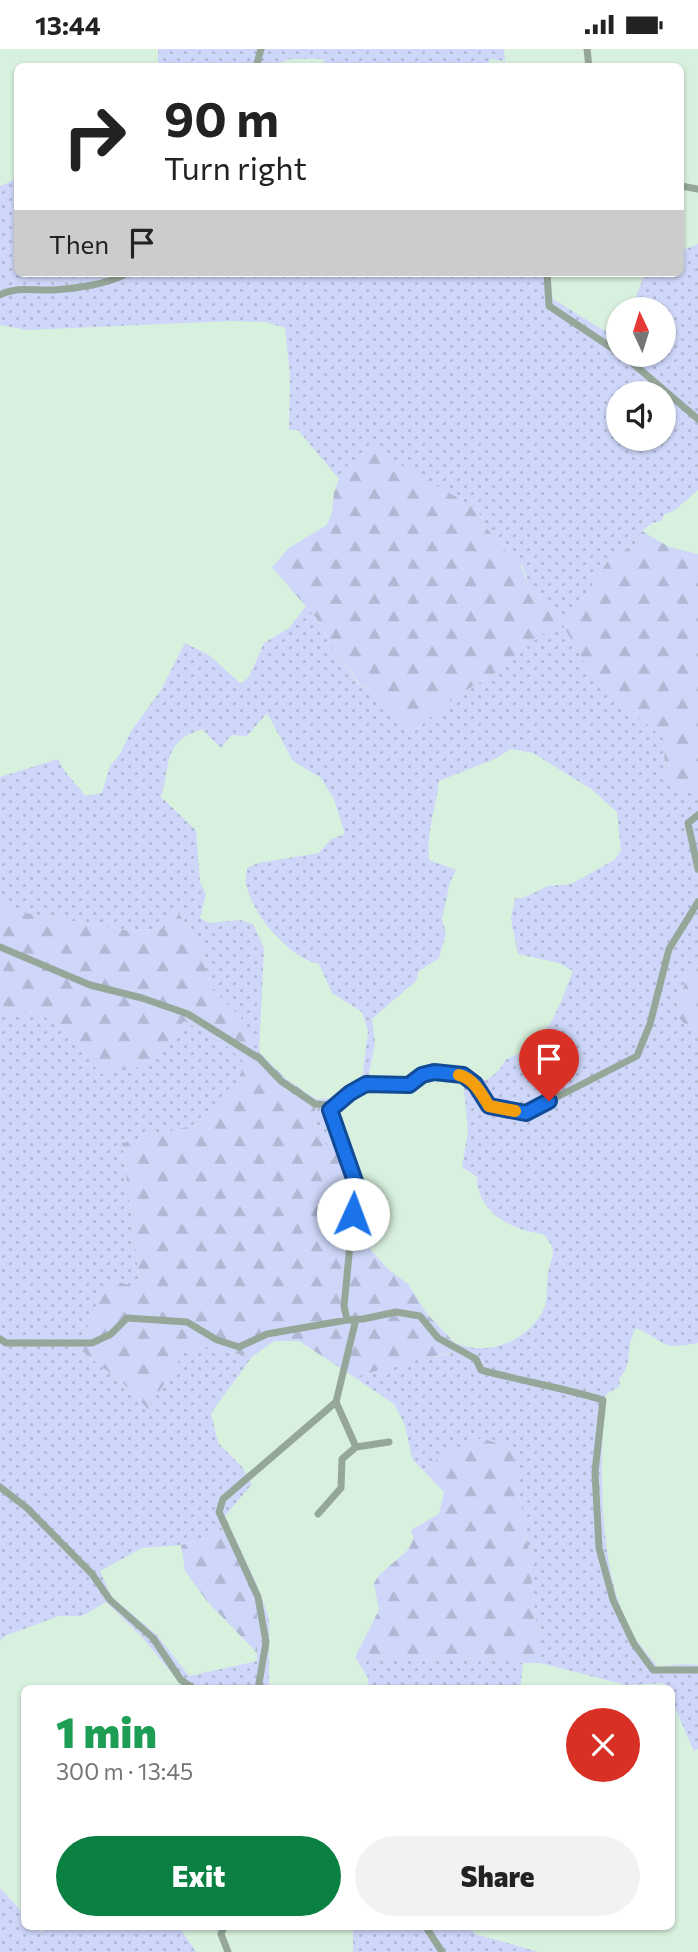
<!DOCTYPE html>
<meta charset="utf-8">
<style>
body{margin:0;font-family:Commissioner,sans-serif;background:#f2f2f2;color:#222;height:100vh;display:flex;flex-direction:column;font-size:26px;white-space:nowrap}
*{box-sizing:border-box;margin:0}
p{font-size:23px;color:#767676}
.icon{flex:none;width:38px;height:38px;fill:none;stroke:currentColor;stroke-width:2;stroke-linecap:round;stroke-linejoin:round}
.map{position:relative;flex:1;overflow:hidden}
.drawer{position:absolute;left:21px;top:1636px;width:654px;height:245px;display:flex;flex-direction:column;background:#fff;border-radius:10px;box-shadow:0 2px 5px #0004}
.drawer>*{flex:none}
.guide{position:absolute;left:14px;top:14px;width:670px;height:214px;border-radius:10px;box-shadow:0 2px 5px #0004;background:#fff;color:#222;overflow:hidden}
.needle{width:46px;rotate:356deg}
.tools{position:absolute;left:606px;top:248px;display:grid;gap:14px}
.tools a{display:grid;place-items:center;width:70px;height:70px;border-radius:50%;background:#fff;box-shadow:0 2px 5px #0004;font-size:35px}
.pin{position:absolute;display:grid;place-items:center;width:60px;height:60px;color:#fff;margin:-72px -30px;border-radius:50% 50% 50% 0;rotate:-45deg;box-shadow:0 0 7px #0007}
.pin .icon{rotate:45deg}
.me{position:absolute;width:77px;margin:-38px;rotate:2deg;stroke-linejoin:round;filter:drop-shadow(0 0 5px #0008)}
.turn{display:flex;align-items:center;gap:24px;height:147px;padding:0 35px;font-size:32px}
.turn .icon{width:91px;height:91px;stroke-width:2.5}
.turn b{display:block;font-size:49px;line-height:60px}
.then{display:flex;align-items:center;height:66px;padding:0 35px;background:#0003;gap:14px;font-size:26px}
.round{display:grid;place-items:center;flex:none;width:74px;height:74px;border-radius:37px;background:#f2f2f2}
.headline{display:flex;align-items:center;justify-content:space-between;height:119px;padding:0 35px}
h1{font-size:42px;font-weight:800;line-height:52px;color:#1e9e55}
.action{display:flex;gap:14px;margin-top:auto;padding:14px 35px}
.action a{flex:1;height:80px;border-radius:42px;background:#0b8043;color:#fff;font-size:28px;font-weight:800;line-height:80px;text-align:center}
.action a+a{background:#f2f2f2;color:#222}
.status{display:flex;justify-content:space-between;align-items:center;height:49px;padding:0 35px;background:#fff;direction:ltr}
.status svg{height:19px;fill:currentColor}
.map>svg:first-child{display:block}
</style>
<div class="status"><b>13:44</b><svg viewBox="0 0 49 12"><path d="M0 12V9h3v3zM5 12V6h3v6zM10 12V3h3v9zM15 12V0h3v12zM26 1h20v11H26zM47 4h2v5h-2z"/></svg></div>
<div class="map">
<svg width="698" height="1903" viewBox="0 0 698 1903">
<defs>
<pattern id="grass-dots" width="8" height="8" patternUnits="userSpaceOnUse" patternTransform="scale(1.75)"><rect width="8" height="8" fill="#ced7f9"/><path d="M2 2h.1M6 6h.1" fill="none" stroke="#b0b8d4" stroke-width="1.8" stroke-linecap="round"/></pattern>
<pattern id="forest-firs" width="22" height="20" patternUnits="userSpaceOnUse" patternTransform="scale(1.75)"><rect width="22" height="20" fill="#ced7f9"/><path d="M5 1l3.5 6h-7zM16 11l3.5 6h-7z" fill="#b0b8d4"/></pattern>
</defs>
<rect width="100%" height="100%" fill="#d8f0de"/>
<!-- grass -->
<path fill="url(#grass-dots)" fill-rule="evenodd" d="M158 0H504L505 12 490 10 487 18H325L323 10H291L268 17 158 18Z
M17 130 18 224H550L553 250 603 281 618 284V306H663V261H631L645 224H681V202L698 195V441L675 461 665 465 661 472 652 474 642 482 635 495 607 513 578 558 609 641 664 690 665 729 683 744 698 740V917L687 928 675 964 698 991V1294C660 1302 667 1293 636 1279 624 1300 635 1311 619 1330L620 1337 605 1346C600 1418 596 1531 638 1593 644 1602 652 1610 658 1618L682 1615 698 1616V1700L694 1702 672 1652V1640H666L664 1634 626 1636 540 1614 527 1485 518 1443 444 1404 424 1422 412 1410 405 1376 394 1355 354 1328 420 1310 450 1305 454 1293C486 1310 532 1291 545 1257 548 1246 546 1236 548 1225 551 1205 560 1204 543 1185 511 1181 477 1163 477 1128L462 1118 468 1082 463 1030 427 1029 411 1039H365L335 1061 343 1085 329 1100 314 1083 316 1050 340 1049 345 1042 362 1031 368 982 362 963 332 944 319 915C289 909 252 865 246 835 245 830 247 824 247 819L258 814 319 804 331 790 345 785 334 750 321 729 293 712 267 664 247 687 231 686 221 699 202 680C163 693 171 713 161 748L196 781 200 833 206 845 200 869 209 874 240 871 253 875 264 899 259 1003 250 1004 241 969 211 939 200 897 175 858 165 879 131 882 14 862 0 854V728L58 710C65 726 76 733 85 747L102 744 110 717 120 705 131 682 161 641 185 594 209 606 241 635 249 628 264 594 289 579 306 557 317 570 333 600 360 636 374 643 410 685 461 644 491 627 560 570 529 536 523 518 510 507 485 477 477 460 365 407 346 418 339 430 298 381H289L290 326 285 279 266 273 230 272 27 281 0 276V137ZM618 345H663V390H618ZM510 700 533 704 591 740 617 763 621 802 614 811 571 835 548 837 523 849H515L511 870 518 905 559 914 573 922C558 959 549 997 506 1010L500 1020 487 1031 473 1030 467 1021C445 1020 427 1017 409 1033L368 1030 375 993 372 970 416 932 419 922 439 909 446 885 442 870 450 833 456 821 429 811C426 784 436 759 439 732L497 709Z
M26 963 55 971 102 1025 165 996 184 972 220 991 246 1014 231 1048 199 1075 122 1094 141 1240 115 1232 98 1248 93 1269 76 1297 126 1337 148 1359 185 1302 201 1297 252 1308 211 1364 218 1394 243 1419 252 1435 225 1467 257 1536 269 1569V1640H185L141 1587 106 1553 82 1567H59L5 1587 0 1592V968ZM209 1489 257 1559V1612L189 1627 157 1586 111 1547 100 1522 142 1499 181 1496Z
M355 1608 414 1611 480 1609 523 1614 520 1640H368V1629Z
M0 1839 24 1865V1878H36L41 1883 52 1878H179L196 1903H0Z
M353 1878H470L475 1885 539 1903H353Z"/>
<!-- forest -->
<path fill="url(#forest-firs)" d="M373 400 477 460 485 477 510 507 517 509 529 536 560 570 578 558 607 513 635 495 642 482 669 498 698 505V740L683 744 665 729 664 690 609 641 586 616 560 571 491 627 461 644 410 685 374 643 361 636 333 600 317 570 272 518 289 499 327 476 332 463 334 444 339 430 346 418Z
M0 854 14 862 131 882 165 879 174 857 200 897 211 939 241 969 251 991 250 1003H259L286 1030 316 1050 314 1082 329 1099 343 1085 358 1115 360 1144 357 1160 361 1190 388 1220 408 1235 427 1265 454 1293 450 1304 420 1310 354 1328 299 1292H274L252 1308 201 1297 185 1302 148 1360 126 1337 76 1297 93 1269 98 1248 115 1232 141 1239 122 1094 199 1075 231 1048 245 1014 220 991 184 972 165 996 141 1018 101 1025 55 971 26 963 0 968Z
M698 917V991L675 964 687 928Z
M481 1389 515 1400 518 1443 527 1485 540 1614H523L480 1609 414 1611 355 1608 379 1561 374 1534 379 1526 408 1501 414 1489 411 1481 439 1465 444 1443 424 1422 444 1404Z
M220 1480 235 1505 257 1559V1604L206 1551 185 1522 181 1496 209 1489Z"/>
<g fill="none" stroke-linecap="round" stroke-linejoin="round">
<!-- street -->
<path stroke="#95a799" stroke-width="7" d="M587 0 589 18
M256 18 261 0
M681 137 698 140
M547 224 549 257 618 303
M0 246C17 237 34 242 53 241 78 239 106 236 128 224
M623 306 698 370
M698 766 688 774 698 820
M0 898 90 936 142 949 188 965 260 1010 281 1032 315 1055 328 1056 356 1135 344 1257 347 1271
M330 1061 350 1043 366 1035 409 1036 422 1026 434 1023 463 1026 475 1035 489 1057 526 1064 637 1007 650 975 669 900 698 853
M356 1270 336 1353 356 1398
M0 1290 6 1294H92L111 1285 127 1269 187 1273 217 1291 239 1298 267 1285 347 1271 363 1270 396 1263 420 1267 438 1289 476 1310 481 1321C522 1332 563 1339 603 1351L595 1423 599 1499 613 1551 634 1595 653 1621H698
M0 1438 27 1459 92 1525 110 1551 153 1589 181 1631 194 1640
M318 1465 341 1439 342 1410 356 1398 389 1393
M258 1640 266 1593 258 1548 219 1463 223 1450 336 1353
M224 1878 221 1885 228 1903
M426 1878 442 1903"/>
</g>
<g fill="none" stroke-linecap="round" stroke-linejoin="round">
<!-- route casing -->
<g stroke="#114b97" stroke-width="18">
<path id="route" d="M353 1165 356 1135 330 1061 350 1044 366 1035 409 1036 422 1026 434 1023 463 1026 475 1035 489 1057 526 1064 549 1052"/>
</g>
<!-- route -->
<use href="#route" stroke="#1a73e8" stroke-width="12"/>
<!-- slow -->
<path stroke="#f59e0b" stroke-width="12" d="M459 1026C474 1030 481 1044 489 1057L515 1062"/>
</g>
</svg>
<div class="tools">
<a><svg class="needle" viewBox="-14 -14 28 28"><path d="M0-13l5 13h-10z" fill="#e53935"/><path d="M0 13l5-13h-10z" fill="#767676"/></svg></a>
<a><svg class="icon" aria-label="sound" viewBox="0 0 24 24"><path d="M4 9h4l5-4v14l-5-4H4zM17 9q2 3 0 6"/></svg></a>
</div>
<div class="pin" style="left:549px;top:1052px;background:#d93025"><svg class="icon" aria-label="arrive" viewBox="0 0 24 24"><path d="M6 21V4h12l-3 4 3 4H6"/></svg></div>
<svg class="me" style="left:353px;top:1165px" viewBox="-20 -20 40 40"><circle r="19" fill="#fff"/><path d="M0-13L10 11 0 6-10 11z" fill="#1a73e8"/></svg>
<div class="guide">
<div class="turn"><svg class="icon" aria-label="right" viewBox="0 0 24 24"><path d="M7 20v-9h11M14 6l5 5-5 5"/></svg><div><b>90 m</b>Turn right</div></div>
<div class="then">Then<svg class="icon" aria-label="arrive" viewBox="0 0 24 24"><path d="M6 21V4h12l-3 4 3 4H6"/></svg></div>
</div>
<section class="drawer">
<div class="headline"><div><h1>1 min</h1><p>300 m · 13:45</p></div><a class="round" style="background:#d93025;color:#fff"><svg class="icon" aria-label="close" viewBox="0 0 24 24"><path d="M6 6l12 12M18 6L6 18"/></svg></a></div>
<div class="action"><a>Exit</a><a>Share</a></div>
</section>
</div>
